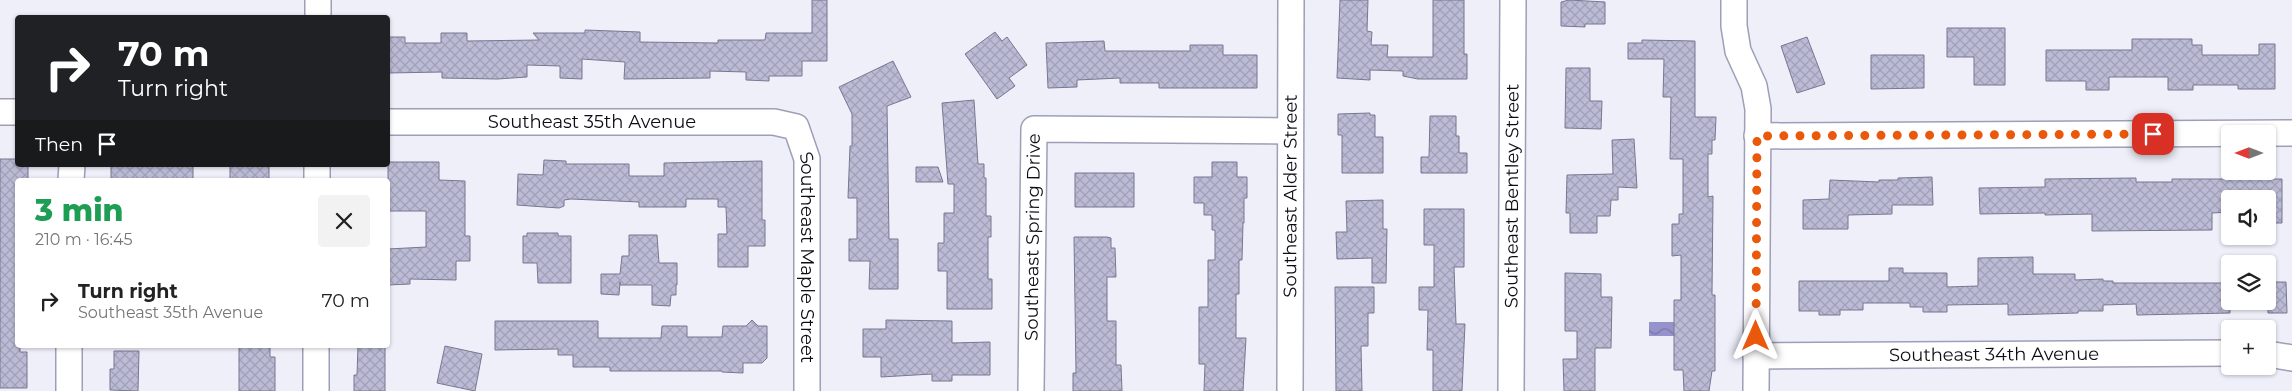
<!DOCTYPE html>
<meta charset="utf-8">
<style>
body{margin:0;font-family:Montserrat,sans-serif;background:#f2f2f2;color:#222;height:100vh;display:flex;flex-direction:column;font-size:19px;white-space:nowrap}
*{box-sizing:border-box;margin:0}
p{font-size:16px;color:#767676}
.icon{flex:none;width:28px;height:28px;fill:none;stroke:currentColor;stroke-width:2;stroke-linecap:round;stroke-linejoin:round}
.map{position:relative;flex:1;overflow:hidden}
.sheet{position:absolute;left:15px;top:178px;width:375px;height:170px;display:flex;flex-direction:column;background:#fff;border-radius:5px;box-shadow:0 1px 4px #0004}
.sheet>*{flex:none}
.hud{position:absolute;left:15px;top:15px;width:375px;height:152px;border-radius:5px;box-shadow:0 1px 4px #0004;background:#202124;color:#fff;overflow:hidden}
.needle{width:32px;rotate:270deg}
.controls{position:absolute;left:2221px;top:125px;display:grid;gap:10px}
.controls a{display:grid;place-items:center;width:55px;height:55px;border-radius:5px;background:#fff;box-shadow:0 1px 4px #0004;font-size:25px}
.pin{position:absolute;display:grid;place-items:center;width:42px;height:42px;color:#fff;margin:-21px;border-radius:10px;box-shadow:0 2px 8px #0006}
.me{position:absolute;width:55px;margin:-28px;rotate:0deg;stroke-linejoin:round;filter:drop-shadow(0 0 4px #0008)}
.turn{display:flex;align-items:center;gap:18px;height:105px;padding:0 20px;font-size:22px}
.turn .icon{width:65px;height:65px;stroke-width:2.5}
.turn b{display:block;font-size:35px;line-height:42px}
.then{display:flex;align-items:center;height:48px;padding:0 20px;background:#0003;gap:10px;font-size:19px}
.round{display:grid;place-items:center;flex:none;width:52px;height:52px;border-radius:5px;background:#f2f2f2}
.summary{display:flex;align-items:center;justify-content:space-between;height:85px;padding:0 20px}
h1{font-size:30px;font-weight:800;line-height:38px;color:#1e9e55}
ul{padding:0;list-style:none}
li{display:flex;align-items:center;gap:15px;height:75px;padding:0 20px}
li div{flex:1}
li b{display:block;font-size:19px}
li em{font-style:normal}
.map>svg:first-child{display:block}
</style>
<div class="map">
<svg width="2292" height="391" viewBox="0 0 2292 391">
<defs>
<pattern id="water-waves" width="16" height="10" patternUnits="userSpaceOnUse" patternTransform="scale(1.25)"><rect width="16" height="10" fill="#9592cc"/><path d="M0 5q4-4 8 0t8 0" fill="none" stroke="#7876a4"/></pattern>
<pattern id="building-cross-hatch" width="8" height="8" patternUnits="userSpaceOnUse" patternTransform="scale(1.25)"><rect width="8" height="8" fill="#bbbbd6"/><path d="M0 0l8 8M0 8l8-8" fill="none" stroke="#a0a0b7"/></pattern>
</defs>
<rect width="100%" height="100%" fill="#efeffa"/>
<!-- water -->
<path fill="url(#water-waves)" d="M1649 322H1678V336H1649Z"/>
<!-- building -->
<path fill="url(#building-cross-hatch)" stroke="#787790" d="M812 0H827V61H802V76H769V81L746 80V72L710 71V78L624 79 625 62 582 59V79L560 78V66L527 65V77L497 79 442 78V72L388 73V37H405V43H441V33H467V41L539 40 533 33H585V30L640 32V42L718 43V40H765L766 33H812Z
M1340 0H1368L1367 31 1372 32 1371 45H1388L1387 57H1433V0H1464V54H1467V79H1418L1403 76V71L1370 70V80L1337 78Z
M1569 0 1605 2V24H1585V27L1561 26V2Z
M1947 28H2005V85H1974V57H1947Z
M995 32 1002 41 1007 37 1027 65 1009 78 1015 86 997 99 965 54Z
M1807 37 1825 84 1797 93 1781 46Z
M2132 39H2192V45H2202V55H2259V44H2275V89H2238V85H2193V90H2168V77H2109V90H2086V81H2046V50H2132Z
M1642 40 1695 41V117H1716L1715 140H1712V154H1708V197L1713 196 1712 295H1715V371H1712L1709 391H1684L1683 370H1674V300H1681V255L1672 256V224H1679V214H1683V159H1670L1671 97H1663L1664 59H1628V43H1642Z
M1104 41 1105 51H1190V45H1223V55H1257V88H1159V83H1120V78L1077 80V87L1048 88 1046 43Z
M1871 55H1924V88L1871 89Z
M893 61 911 97 887 106 889 239H898V289H869L870 261H849V239H857V198H848L850 146H852V114L839 87Z
M1566 68H1590V101H1602L1601 129 1565 128Z
M974 100 978 164H984V178H986V216H991V237H988V279H992V309H947V271H938V243H944V213H954V184H948L942 103Z
M1370 113V115H1375V137H1383V173H1342V135H1338V114Z
M1430 116H1456V136H1459V153H1467V173H1421V157H1429Z
M1634 139 1637 188 1618 187V200H1611L1610 216H1597V233H1570V213H1566L1567 175 1613 174 1612 140Z
M0 159H18V165H28V180H18V345H20V352H27V388H0Z
M544 160 566 161V164H629V176H664V163L762 161V220H765V246H748V267H718V234H727L726 207H718V199H686V207H639V202L571 199 564 200V206L559 208 517 205 518 174 543 175Z
M388 162H439V180L465 181V236H470V261H456V280L410 279V284L388 285V249L426 247V211H388Z
M1212 162H1237V177H1247V198H1244V223H1243L1242 260H1239V294H1236V338H1246L1243 391H1204L1205 364H1199V307H1208V260H1215V230H1212V215H1204V203H1194V177H1212Z
M111 165H193V180H111Z
M230 165H269V180H230Z
M916 167H938L943 182H916Z
M1075 173H1134V207H1075Z
M1932 177 1933 205H1892V214L1848 215V229H1803V200L1829 199 1830 180 1879 182V180H1898V178Z
M2136 178V182H2172V179H2282V223H2268V199H2230V212L2212 213V230L2092 231V214L2045 215V213L1980 214 1979 188 2045 187V179Z
M1383 200V229H1387L1386 283H1372V258L1337 259 1336 232H1347L1346 201Z
M1424 209H1464V267H1454L1456 324H1465L1462 391H1433V350H1427L1428 310H1419V287H1434V245H1424Z
M527 233H558V236H571V283H538L537 263H523V236H527Z
M629 235H657L659 263H677V285H676V295H671L670 306 652 305V285H620V282L619 295 601 294V274H620L622 256H629Z
M1074 237H1107L1111 238V248H1115L1116 277H1107V321H1116V365H1121L1122 391H1073V373H1076Z
M2033 257V274H2075V280L2103 279V281H2113V283H2230V313L2137 315 2136 304 2103 305V311H2078V313L2008 315V304L1947 305V312H1923V307H1910V303H1863V310H1840V315H1819V311H1799V281H1889V268H1903V273H1947V287L1978 286V258Z
M1565 273 1601 274V297H1612L1611 348H1595V391H1564L1563 359H1577V331H1565Z
M2268 282H2286L2287 313H2268Z
M1335 287H1374V313H1368V346H1361L1362 391H1336Z
M752 320 758 326H767V358L762 363H743V373L722 372V371H610V367H573V355H558V349L495 350V321H598V338H661L662 326H687V337H722L723 326H746Z
M886 320 952 321V343L990 342V375H952V381H932V374L881 377V357H863V329H886Z
M239 345H265V347H270V357H275V391H239Z
M358 345H385V391H354V375H357Z
M445 346 482 354 475 391 437 383Z
M114 351H139L138 391 110 390V369H114Z"/>
<g fill="none" stroke-linecap="round" stroke-linejoin="round">
<!-- minor casing -->
<g stroke="#9e9eb7" stroke-width="28">
<g id="minor">
<path d="M1734 0V26L1738 51 1754 86 1758 109 1756 391"/>
<path d="M318 18V0"/>
<path d="M0 112H18"/>
<path id="s1" d="M388 122H774L796 127 807 159V391"/>
<path d="M1757 136 2292 133"/>
<path d="M71 180 72 165"/>
<path d="M317 180V165"/>
<path d="M2268 354 2292 358"/>
<path id="s2" d="M1756 356 2230 353"/>
<path d="M69 391V345"/>
<path d="M316 391V345"/>
<path id="s3" d="M1031 391 1034 129 1290 131"/>
<path id="s4" d="M1290 391 1291 0"/>
<path id="s5" d="M1511 391 1513 0"/>
</g>
</g>
<!-- minor -->
<use href="#minor" stroke="#fff" stroke-width="25"/>
</g>
<g fill="none" stroke-linecap="round" stroke-linejoin="round">
<!-- route -->
<path stroke="#ea580c" stroke-width="9" stroke-dasharray="0 16.2" d="M1756 336 1757 136 2153 134"/>
</g>
<g text-anchor="middle" stroke-width="4.5" stroke-linejoin="round" paint-order="stroke">
<!-- street labels -->
<g font-size="18" fill="#0c0c15" stroke="#fff">
<text dy="6" stroke="none"><textPath href="#s1" startOffset="204">Southeast 35th Avenue</textPath></text>
<text dy="6" stroke="none"><textPath href="#s4" startOffset="195">Southeast Alder Street</textPath></text>
<text dy="6" stroke="none"><textPath href="#s5" startOffset="195">Southeast Bentley Street</textPath></text>
<text dy="6" stroke="none"><textPath href="#s3" startOffset="154">Southeast Spring Drive</textPath></text>
<text dy="6" stroke="none"><textPath href="#s1" startOffset="541">Southeast Maple Street</textPath></text>
<text dy="6" stroke="none"><textPath href="#s2" startOffset="238">Southeast 34th Avenue</textPath></text>
</g>
</g>
</svg>
<div class="controls">
<a><svg class="needle" viewBox="-14 -14 28 28"><path d="M0-13l5 13h-10z" fill="#e53935"/><path d="M0 13l5-13h-10z" fill="#767676"/></svg></a>
<a><svg class="icon" aria-label="sound" viewBox="0 0 24 24"><path d="M4 9h4l5-4v14l-5-4H4zM17 9q2 3 0 6"/></svg></a>
<a><svg class="icon" aria-label="layers" viewBox="0 0 24 24"><path d="M12 4l9 5-9 5-9-5zM3 14l9 5 9-5"/></svg></a>
<a>+</a>
</div>
<div class="pin" style="left:2153px;top:134px;background:#d93025"><svg class="icon" aria-label="arrive" viewBox="0 0 24 24"><path d="M6 21V4h12l-3 4 3 4H6"/></svg></div>
<svg class="me" style="left:1756px;top:336px" viewBox="-20 -20 40 40"><path d="M0-17L14 15 0 8-14 15z" fill="#ea580c" stroke="#fff" stroke-width="4"/></svg>
<div class="hud">
<div class="turn"><svg class="icon" aria-label="right" viewBox="0 0 24 24"><path d="M7 20v-9h11M14 6l5 5-5 5"/></svg><div><b>70 m</b>Turn right</div></div>
<div class="then">Then<svg class="icon" aria-label="arrive" viewBox="0 0 24 24"><path d="M6 21V4h12l-3 4 3 4H6"/></svg></div>
</div>
<section class="sheet">
<div class="summary"><div><h1>3 min</h1><p>210 m · 16:45</p></div><a class="round"><svg class="icon" aria-label="close" viewBox="0 0 24 24"><path d="M6 6l12 12M18 6L6 18"/></svg></a></div>
<ul>
<li><svg class="icon" aria-label="right" viewBox="0 0 24 24"><path d="M7 20v-9h11M14 6l5 5-5 5"/></svg><div><b>Turn right</b><p>Southeast 35th Avenue</p></div><em>70 m</em></li>
</ul>
</section>
</div>
